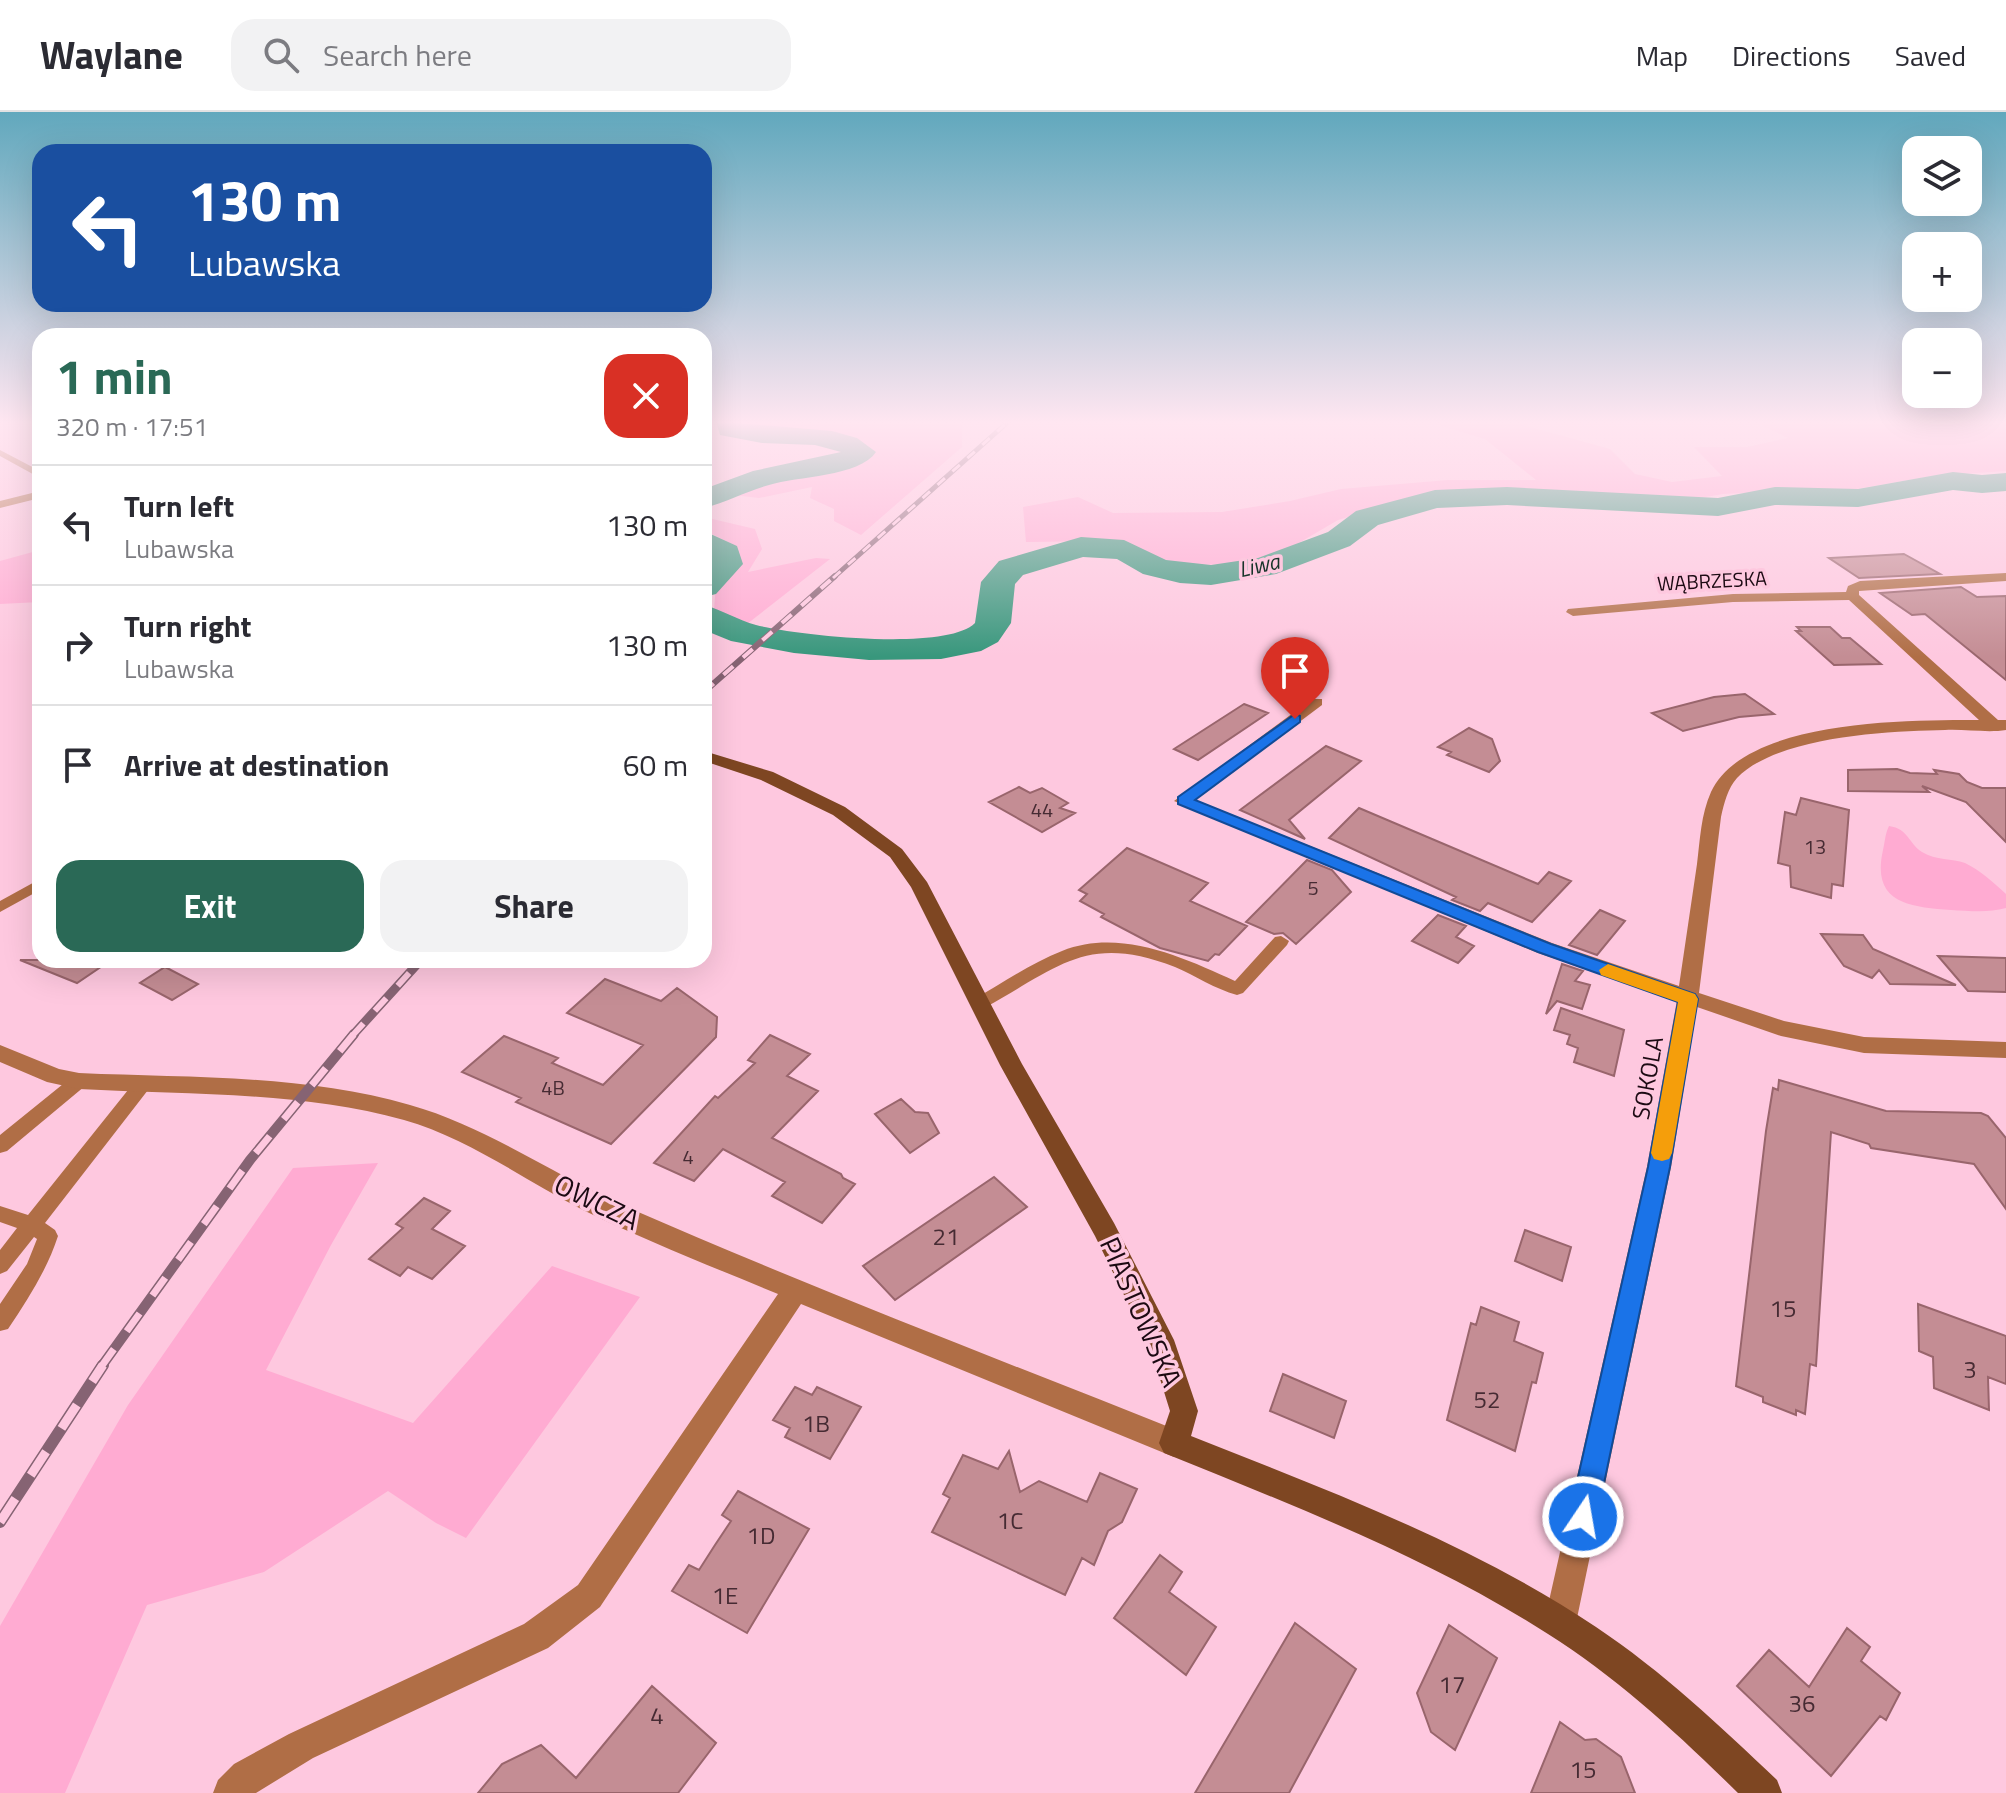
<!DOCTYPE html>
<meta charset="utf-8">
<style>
body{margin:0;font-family:"Titillium Web",sans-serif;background:#f2f2f3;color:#2b2b33;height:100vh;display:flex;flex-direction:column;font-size:30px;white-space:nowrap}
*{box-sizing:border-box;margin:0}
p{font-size:26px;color:#7c7c81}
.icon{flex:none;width:44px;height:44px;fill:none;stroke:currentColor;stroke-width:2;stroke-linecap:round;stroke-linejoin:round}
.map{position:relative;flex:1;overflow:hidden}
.drawer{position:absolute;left:32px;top:216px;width:680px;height:640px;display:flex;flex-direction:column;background:#fff;border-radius:24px;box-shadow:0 8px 32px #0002}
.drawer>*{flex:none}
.hud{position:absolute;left:32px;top:32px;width:680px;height:168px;border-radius:24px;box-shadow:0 8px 32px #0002;background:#1a4fa0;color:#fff;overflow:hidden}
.fabs{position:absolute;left:1902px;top:24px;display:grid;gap:16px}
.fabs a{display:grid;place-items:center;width:80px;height:80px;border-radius:16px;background:#fff;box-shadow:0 8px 32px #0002;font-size:40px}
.pin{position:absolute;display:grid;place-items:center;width:68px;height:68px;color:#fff;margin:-82px -34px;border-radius:50% 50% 50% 0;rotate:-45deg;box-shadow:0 0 8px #0007}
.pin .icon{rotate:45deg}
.me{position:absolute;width:88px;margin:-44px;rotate:12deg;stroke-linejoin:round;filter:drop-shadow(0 0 6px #0008)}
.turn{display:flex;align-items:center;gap:28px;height:168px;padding:0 24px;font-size:36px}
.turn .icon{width:104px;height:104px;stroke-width:2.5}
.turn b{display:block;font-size:56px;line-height:68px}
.round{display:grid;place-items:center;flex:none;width:84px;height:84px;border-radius:24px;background:#f2f2f3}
.summary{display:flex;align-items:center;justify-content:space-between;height:136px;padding:0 24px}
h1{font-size:48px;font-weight:700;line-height:60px;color:#2a6956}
.cta{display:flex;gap:16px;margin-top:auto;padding:16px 24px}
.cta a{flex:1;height:92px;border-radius:24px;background:#2a6956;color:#fff;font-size:32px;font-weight:700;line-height:92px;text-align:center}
.cta a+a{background:#f2f2f3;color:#2b2b33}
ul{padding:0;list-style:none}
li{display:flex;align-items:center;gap:24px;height:120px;padding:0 24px;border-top:2px solid #e1e1e2}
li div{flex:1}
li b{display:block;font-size:30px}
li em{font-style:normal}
header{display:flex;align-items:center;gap:48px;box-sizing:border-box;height:112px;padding:0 40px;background:#fff;border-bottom:2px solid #e1e1e2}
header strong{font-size:38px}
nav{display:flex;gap:44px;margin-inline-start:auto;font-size:28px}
.search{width:560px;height:72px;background:#f2f2f3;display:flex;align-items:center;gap:20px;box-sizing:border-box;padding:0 28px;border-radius:24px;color:#7c7c81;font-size:30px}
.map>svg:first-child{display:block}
</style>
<header>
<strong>Waylane</strong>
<div class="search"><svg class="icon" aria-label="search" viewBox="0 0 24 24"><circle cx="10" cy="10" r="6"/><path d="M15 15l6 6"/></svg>Search here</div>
<nav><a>Map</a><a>Directions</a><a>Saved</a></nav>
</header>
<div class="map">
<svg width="2006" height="1681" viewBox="0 0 2006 1681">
<rect width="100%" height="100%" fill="#fec8df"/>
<!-- green -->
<path fill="#ffabd2" d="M740 309H962V335L861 423 834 409V397L810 386 812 375 759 386 725 382 788 363 840 356 869 342V335L819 323 747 319Z
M1435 309H1509L1610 337 1635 362 1672 370 1722 364 1694 335H1747L1788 326 1754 309H2006V359L1932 364 1833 381 1784 379 1723 382 1694 387 1528 380 1443 383 1407 388 1338 408 1297 432 1247 452 1184 453 1156 449 1140 436 1106 429 1026 430 1023 395 1078 385 1113 401 1222 400 1290 389 1341 377 1448 368H1536L1485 327 1442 314Z
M704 405 755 417 762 437 748 460 816 446 830 447 747 512 714 499 716 470 736 451 732 432 704 418Z
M40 438V490L0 492V449Z
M1889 714C1909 717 1908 731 1922 740 1936 749 1952 746 1965 751 1980 758 1994 771 2006 782V796C1988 801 1970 799 1951 798 1909 795 1871 791 1883 738 1885 730 1885 722 1889 714Z
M378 1051 331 1133 266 1258 413 1311 552 1154 640 1185 466 1426 436 1411 388 1379 264 1460 147 1493 65 1681H0V1514L128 1293 293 1056Z"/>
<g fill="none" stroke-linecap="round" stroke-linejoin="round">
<!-- river -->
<path fill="#38977c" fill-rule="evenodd" d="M716 309 832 319 857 326 876 340C859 365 797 364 769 373 747 379 727 390 704 396V377L753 359 841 340 815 333 762 331 720 323Z
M1953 360 1982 363 2006 361V379L1982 381 1953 378 1858 395 1775 393 1718 404 1507 393 1437 396 1378 413 1350 434 1276 462 1211 473 1180 471 1143 462 1117 447 1083 445 1023 463 1015 472 1011 511 998 530 981 539 941 547 869 548 794 541 731 529 704 518V493C722 498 738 508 756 513 796 523 946 540 975 511L981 470 999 449 1081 425 1124 428 1166 448 1211 453 1258 446 1328 420 1356 399 1435 378 1507 375 1718 386 1775 375 1858 377Z
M704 419 737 434 743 452 716 482 704 485V455L709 450V445L704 442Z"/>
</g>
<!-- building -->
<path fill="#c48d94" stroke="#99656c" stroke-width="2" d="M1904 442 1940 462 1859 466 1829 446Z
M1961 475 1977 485 2006 484V568L1925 502 1912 503 1880 481Z
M1797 515H1830L1842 526H1850L1881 552 1834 553 1796 519H1801Z
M1745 582 1774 602 1739 605 1683 619 1652 601 1714 585Z
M1244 592 1268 601 1198 648 1174 637Z
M1469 616 1492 627 1500 649 1489 660 1447 643 1451 640 1438 635Z
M1326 634 1361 649 1289 708 1305 727 1240 698Z
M1897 657 1910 661 1937 662 1934 658 1959 662 1967 670 1982 676H2006V730L1966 690 1922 674 1929 680 1848 679V658Z
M1019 675 1030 681 1042 676 1068 691 1060 696 1075 701 1042 720 989 690Z
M1801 686 1849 698 1843 774 1832 772 1831 786 1791 775 1790 754 1778 751 1785 700 1796 703Z
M1359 696 1538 772 1549 760 1571 769 1532 810 1488 791 1480 799 1452 788 1456 785 1329 726Z
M1127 736 1208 771 1190 789 1247 814 1219 843 1215 842 1208 849 1160 836 1101 805 1104 802 1080 789 1087 782 1079 778Z
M1307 748 1332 758 1351 780 1296 832 1283 821 1274 822 1246 810Z
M1600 798 1625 809 1597 843 1569 833Z
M1438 803 1466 814 1456 825 1474 834 1458 851 1412 829Z
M1821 822 1863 823 1873 837 1956 873 1890 872 1879 858 1872 866 1844 854Z
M1938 844 2006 846V880L1968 879Z
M20 848H111L77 871Z
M1562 852 1583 859 1575 869 1590 873 1582 897 1557 889 1546 902Z
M165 855 198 872 172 888 140 871Z
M605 867 661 889 677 876 717 905 716 925 611 1032 516 990 521 986 462 960 504 924 558 946 552 951 603 973 643 933 567 901Z
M1561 896 1624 918 1614 964 1574 950 1578 936 1567 932 1570 923 1554 918Z
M770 923 810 942 787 964 818 979 772 1026 841 1062 843 1066 855 1072 822 1111 772 1084 785 1070 723 1037 694 1069 654 1051 715 984 718 986 755 951 748 948Z
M1779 968 1886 999 1981 1001 1988 1004 2006 1026V1097L1974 1052 1871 1036 1869 1032 1831 1020 1816 1254 1810 1252 1805 1302 1796 1298V1303L1763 1290V1285L1736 1274 1766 1019 1773 976 1778 978Z
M901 987 915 1000 928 1001 939 1021 910 1041 875 1002Z
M994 1065 1027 1095 895 1188 863 1154Z
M424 1086 450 1099 432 1117 465 1134 432 1167 408 1155 400 1164 369 1147 403 1116 396 1112Z
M1525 1118 1571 1135 1562 1169 1515 1149Z
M1918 1192 2006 1224V1272L1988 1265 1989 1298 1934 1276 1933 1245 1919 1239Z
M1481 1195 1519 1210 1514 1229 1543 1241 1536 1271 1532 1270 1515 1339 1447 1308 1471 1211 1476 1213Z
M1283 1262 1346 1289 1334 1326 1270 1299Z
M795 1275 812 1283 817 1275 861 1295 830 1347 785 1325 790 1316 773 1308Z
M1009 1339 1020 1380 1039 1369 1087 1390 1100 1361 1137 1377 1122 1410 1108 1419 1094 1453 1082 1446 1065 1483 932 1420 950 1386 943 1382 963 1343 998 1357Z
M738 1379 809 1417 747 1521 672 1479 689 1453 699 1458 715 1433 731 1409 722 1403Z
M1160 1443 1182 1460 1169 1480 1216 1515 1186 1563 1114 1506Z
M1295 1511 1356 1557 1289 1681H1195Z
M1449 1513 1497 1546 1455 1638 1431 1620 1417 1581Z
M1847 1516 1870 1535 1861 1549 1900 1581 1886 1608 1880 1604 1831 1664 1737 1574 1769 1538 1809 1575Z
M652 1574 716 1631 678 1681H478L502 1652 541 1633 576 1666Z
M1560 1610 1585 1628 1596 1627 1621 1645 1635 1681H1531Z"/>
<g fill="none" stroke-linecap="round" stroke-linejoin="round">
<!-- lane -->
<path fill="#b06e46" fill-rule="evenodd" d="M0 338 40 359V366L0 344Z
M40 767V778L0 800V789Z
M1281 824 1289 829 1287 833 1243 881 1237 883C1215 877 1196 864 1175 855 1087 821 1059 855 986 895H974L972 891 974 887C1003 871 1031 851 1062 839 1120 816 1182 845 1235 869L1275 825Z
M79 962 85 964 88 969 85 974 7 1039 0 1041V1023L73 964Z
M142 966 148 968 151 973 148 978 45 1111 55 1118 58 1124C47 1158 28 1187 8 1217L0 1219V1192L27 1152 37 1127 34 1125 7 1159 0 1162V1138L17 1116 0 1110V1094L28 1103 136 968Z"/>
<!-- street -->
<path fill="#b06e46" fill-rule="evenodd" d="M40 379V386L0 396V389Z
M2006 461V469L1859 479V483L1998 608H2006V618C1988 621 1965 617 1945 618 1890 619 1777 624 1737 666 1728 676 1724 691 1721 705L1699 881 1784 909 1864 925 2006 930V946L1864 941 1781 924 1697 895 1671 1055 1576 1511 1571 1522 1560 1527 1549 1522 1544 1511 1647 1055 1677 888 1538 841 1174 689 1312 587H1322V593L1195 688 1552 831 1679 874C1685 833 1691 793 1697 752 1700 728 1701 702 1711 680 1745 607 1909 608 1979 608L1849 488 1733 490 1573 504 1566 500 1568 497 1733 482 1846 480 1848 474 1860 469Z
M0 933 59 957 79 961C189 966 303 962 410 993 488 1015 555 1064 629 1096 812 1176 998 1247 1184 1321L1189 1331 1184 1341 1174 1345 801 1192 600 1495 548 1536 313 1646 256 1681H213L218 1668 234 1652 289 1622 524 1512 578 1473 778 1182C713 1155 646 1129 583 1098 524 1068 468 1026 404 1008 299 979 187 983 79 977L47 970 0 950Z"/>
<!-- secondary -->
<path fill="#7e4622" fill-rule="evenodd" d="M704 639 773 660 845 695 902 737 927 770 1022 952 1114 1111 1174 1228 1198 1299 1191 1324C1330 1379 1472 1432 1596 1515 1662 1559 1720 1614 1777 1668L1782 1681H1738C1679 1623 1618 1566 1548 1522 1428 1445 1294 1394 1164 1341L1159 1331 1170 1299 1151 1238 1095 1124 1000 953 911 775 890 745 833 703 761 668 704 649Z"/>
<!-- rail-far4 casing -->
<g stroke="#866373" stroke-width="5">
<path id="rail-far4" d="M833 466 1009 309"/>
</g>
<!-- rail-far3 casing -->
<g stroke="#866373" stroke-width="6">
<path id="rail-far3" d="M704 580 835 464"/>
</g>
<!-- rail-far2 casing -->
<g stroke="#866373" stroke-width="9">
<path id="rail-far2" d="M352 924 421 848"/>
</g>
<!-- rail-far1 casing -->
<g stroke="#866373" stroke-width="10">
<path id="rail-far1" d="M101 1255 250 1048 354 922"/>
</g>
<!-- rail casing -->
<g stroke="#866373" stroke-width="12">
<path id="rail" d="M0 1410 103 1253"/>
</g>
<!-- rail-far4 -->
<use href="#rail-far4" stroke="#fec8df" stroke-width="3" stroke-dasharray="10" stroke-linecap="butt"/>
<!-- rail-far3 -->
<use href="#rail-far3" stroke="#fec8df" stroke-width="4" stroke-dasharray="13" stroke-linecap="butt"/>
<!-- rail-far2 -->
<use href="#rail-far2" stroke="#fec8df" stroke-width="6" stroke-dasharray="17" stroke-linecap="butt"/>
<!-- rail-far1 -->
<use href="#rail-far1" stroke="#fec8df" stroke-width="7" stroke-dasharray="22" stroke-linecap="butt"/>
<!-- rail -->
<use href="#rail" stroke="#fec8df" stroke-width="9" stroke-dasharray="28" stroke-linecap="butt"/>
</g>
<!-- sky -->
<linearGradient id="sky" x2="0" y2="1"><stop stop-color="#61a8bd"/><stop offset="0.57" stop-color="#ffe6f1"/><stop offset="1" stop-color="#ffe6f1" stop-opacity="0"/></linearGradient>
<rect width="2006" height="545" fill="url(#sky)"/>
<!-- route -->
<path fill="#1a73e8" stroke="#114b97" stroke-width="2" d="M1295 602 1300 604V610L1195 688 1551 832 1695 882 1698 887 1670 1055 1597 1405 1593 1415 1583 1419 1573 1415 1569 1405 1648 1055 1678 890 1538 840 1178 692V685Z"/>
<!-- slow -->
<path fill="#f59e0b" d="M1608 852 1695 882 1698 887 1672 1041 1669 1047 1662 1049 1654 1047 1651 1041 1678 890 1601 863 1599 858Z"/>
<g text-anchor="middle" stroke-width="7" stroke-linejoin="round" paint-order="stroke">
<!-- far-street labels -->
<g font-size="20" fill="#1c0a13" stroke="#fec8df">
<text transform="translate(1712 469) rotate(-3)" y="7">WĄBRZESKA</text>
</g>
<!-- number labels -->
<g font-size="20" fill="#462b33">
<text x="1042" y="705">44</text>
<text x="1815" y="742">13</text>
<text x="1313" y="783">5</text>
<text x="553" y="983">4B</text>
<text x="688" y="1052">4</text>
</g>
<!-- far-water labels -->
<g font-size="22" font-style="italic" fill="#17342a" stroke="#fec8df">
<text transform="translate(1259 453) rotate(-13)" y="8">Liwa</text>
</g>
<!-- street labels -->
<g font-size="24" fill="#1c0a13" stroke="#fec8df">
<text transform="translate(1648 966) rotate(-80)" y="8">SOKOLA</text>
</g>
<!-- near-number labels -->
<g font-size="24" fill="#462b33">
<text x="946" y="1133">21</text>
<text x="1783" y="1205">15</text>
<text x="1970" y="1266">3</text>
<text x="1487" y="1296">52</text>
<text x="816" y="1320">1B</text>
<text x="1010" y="1417">1C</text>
<text x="761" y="1432">1D</text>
<text x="725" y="1492">1E</text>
<text x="1452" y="1581">17</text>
<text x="1802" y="1600">36</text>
<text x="657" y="1612">4</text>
<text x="1583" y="1666">15</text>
</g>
<!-- near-street labels -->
<g font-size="28" fill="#1c0a13" stroke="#fec8df">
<text transform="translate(597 1090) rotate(26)" y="10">OWCZA</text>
<text transform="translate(1141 1200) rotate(66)" y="10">PIASTOWSKA</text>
</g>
</g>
</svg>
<div class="fabs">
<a><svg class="icon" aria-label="layers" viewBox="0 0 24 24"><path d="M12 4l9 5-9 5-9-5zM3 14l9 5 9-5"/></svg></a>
<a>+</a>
<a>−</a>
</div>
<div class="pin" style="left:1295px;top:607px;background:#d93025"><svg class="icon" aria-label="arrive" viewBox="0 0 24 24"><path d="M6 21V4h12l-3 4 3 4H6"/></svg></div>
<svg class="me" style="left:1583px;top:1405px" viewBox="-20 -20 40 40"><circle r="17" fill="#1a73e8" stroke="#fff" stroke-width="3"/><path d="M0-11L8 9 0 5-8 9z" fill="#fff"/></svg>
<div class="hud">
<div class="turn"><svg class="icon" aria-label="left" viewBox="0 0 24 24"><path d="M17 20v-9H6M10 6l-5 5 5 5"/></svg><div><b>130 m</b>Lubawska</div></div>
</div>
<section class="drawer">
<div class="summary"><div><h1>1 min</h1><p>320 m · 17:51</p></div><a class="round" style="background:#d93025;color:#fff"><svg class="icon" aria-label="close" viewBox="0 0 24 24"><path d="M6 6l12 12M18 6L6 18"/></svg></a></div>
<ul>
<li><svg class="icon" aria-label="left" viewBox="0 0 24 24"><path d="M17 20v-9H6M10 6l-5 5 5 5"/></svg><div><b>Turn left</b><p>Lubawska</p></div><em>130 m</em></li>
<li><svg class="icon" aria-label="right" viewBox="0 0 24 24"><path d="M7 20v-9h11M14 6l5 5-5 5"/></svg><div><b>Turn right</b><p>Lubawska</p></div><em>130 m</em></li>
<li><svg class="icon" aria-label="arrive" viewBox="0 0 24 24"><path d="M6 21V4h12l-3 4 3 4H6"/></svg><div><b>Arrive at destination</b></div><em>60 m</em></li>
</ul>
<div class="cta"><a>Exit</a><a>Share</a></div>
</section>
</div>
